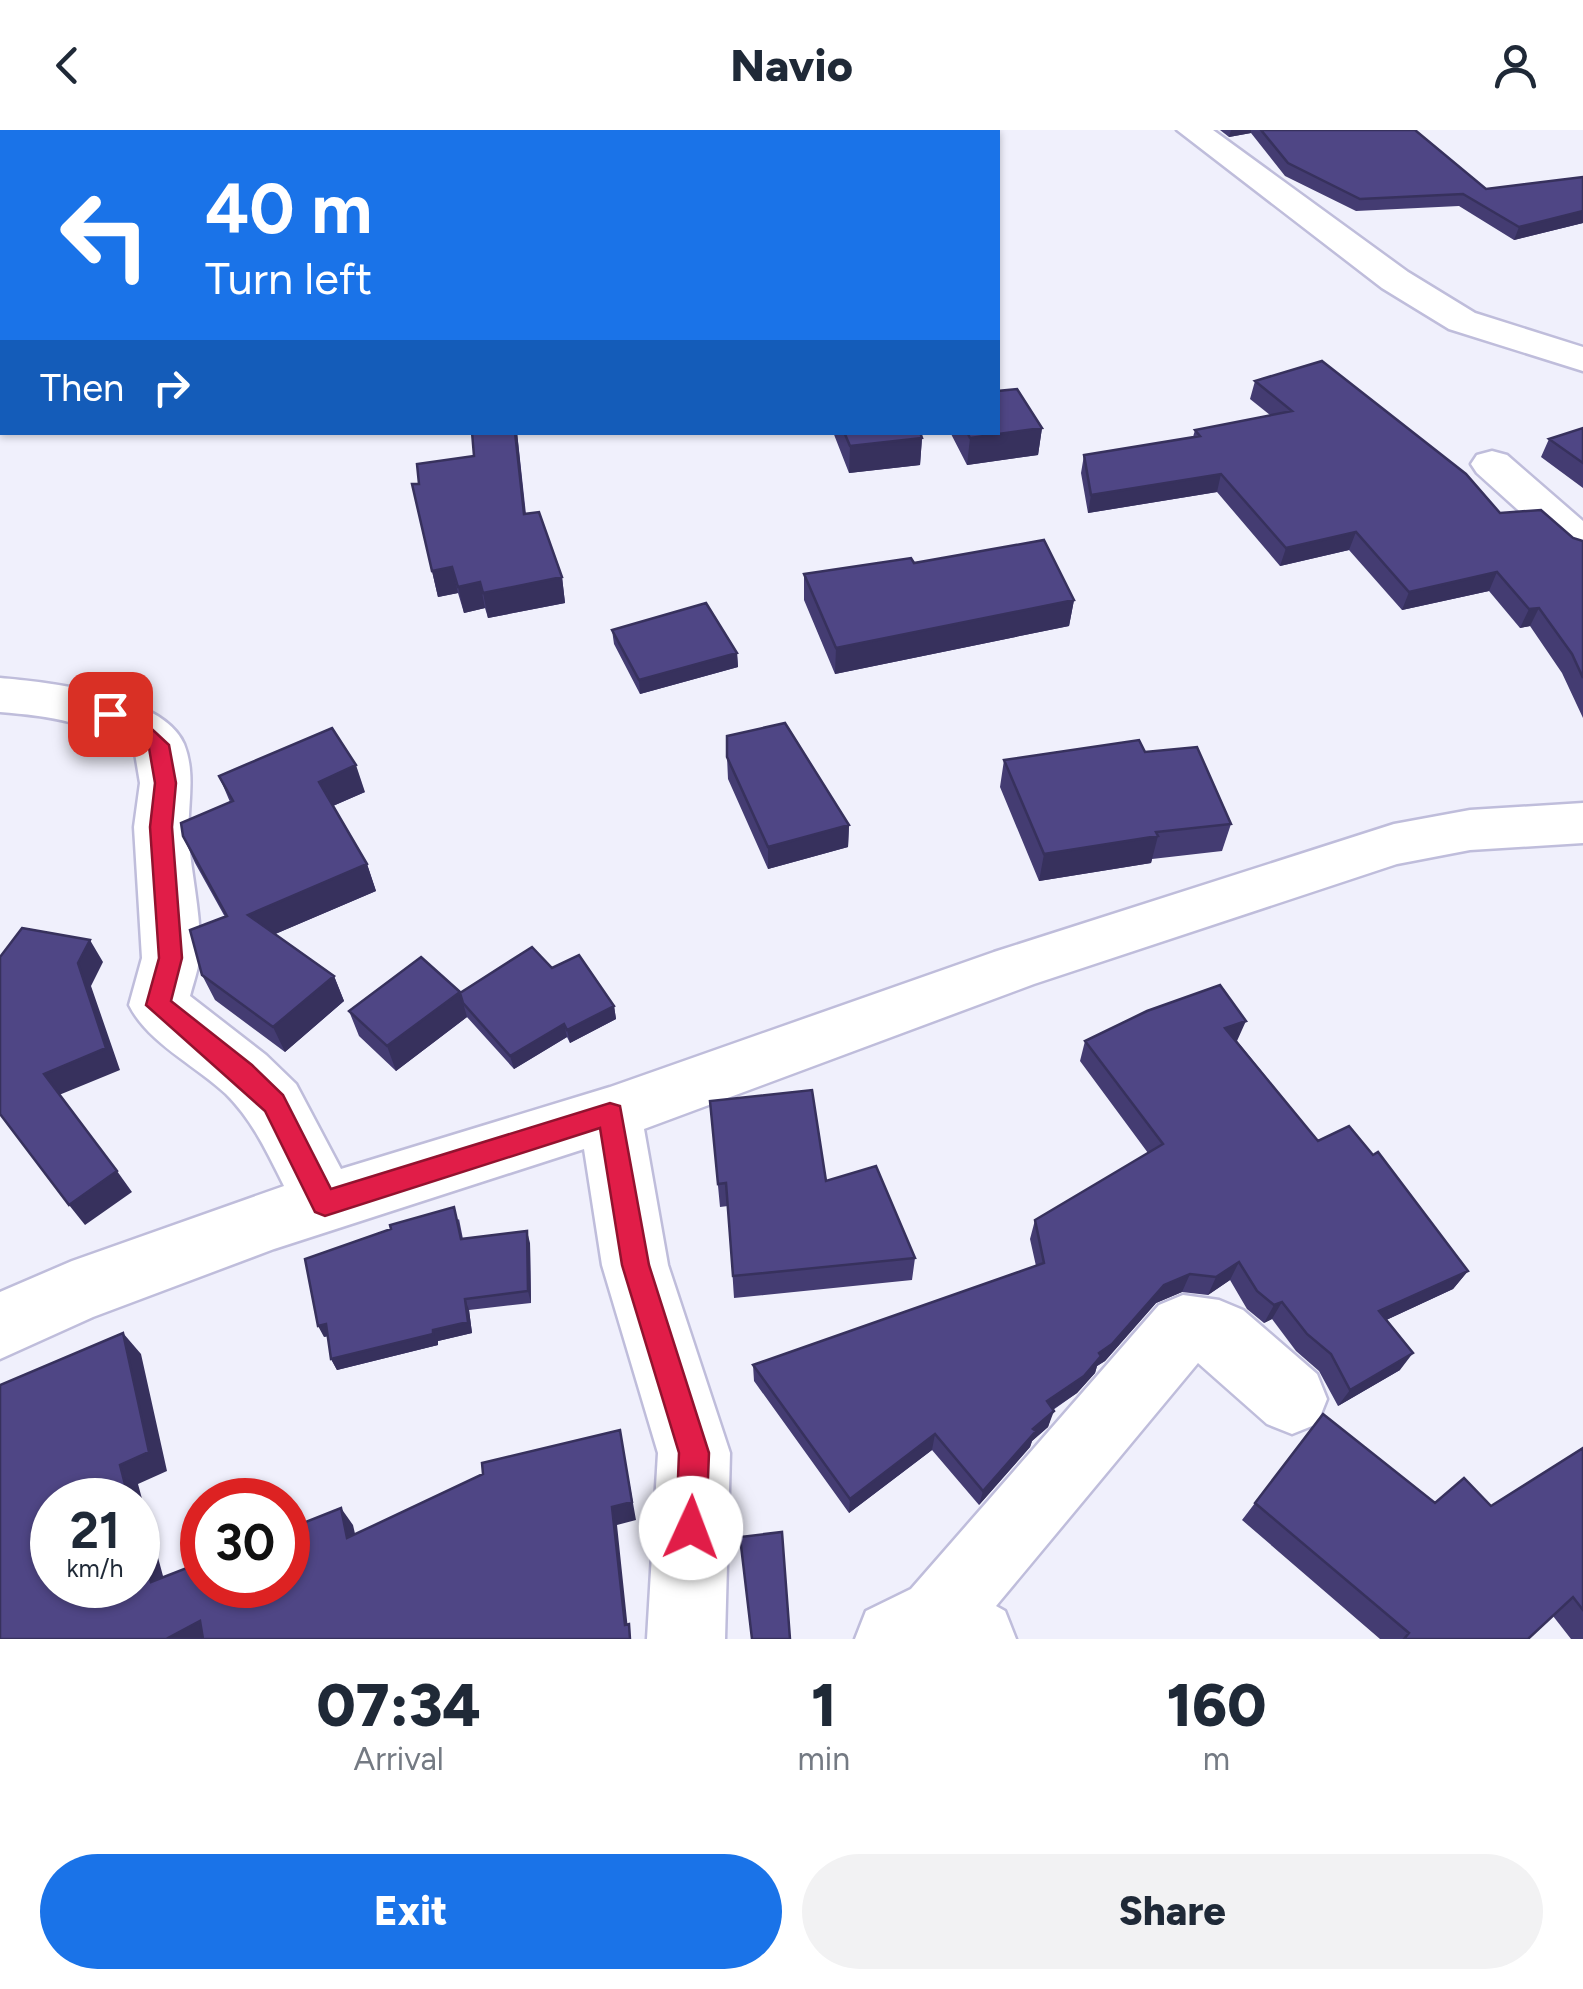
<!DOCTYPE html>
<style>
body{margin:0;font-family:Figtree,sans-serif;background:#f2f2f3;color:#1f2937;height:100vh;display:flex;flex-direction:column;font-size:38px;white-space:nowrap}
*{box-sizing:border-box;margin:0}
p{font-size:32px;color:#747a83}
.icon{flex:none;width:55px;height:55px;fill:none;stroke:currentColor;stroke-width:2;stroke-linecap:round;stroke-linejoin:round}
.map{position:relative;height:1509px;overflow:hidden}
.sheet{display:flex;flex-direction:column;background:#fff;flex:1}
.sheet>*{flex:none}
.guide{position:absolute;left:0px;top:0px;width:1000px;height:305px;box-shadow:0 2px 8px #0004;background:#1a73e8;color:#fff;overflow:hidden}
.speed{position:absolute;left:30px;top:1348px;display:flex;gap:20px;font-size:50px;font-weight:700;text-align:center}
.speed>*{display:grid;place-content:center;width:130px;height:130px;border-radius:50%;background:#fff;box-shadow:0 2px 8px #0004;line-height:1}
.speed small{font-size:25px;font-weight:400}
.speed .limit{border:15px solid #d22;background:#fff;color:#111}
.pin{position:absolute;display:grid;place-items:center;width:85px;height:85px;color:#fff;margin:-42px;border-radius:20px;box-shadow:0 5px 15px #0006}
.me{position:absolute;width:110px;margin:-55px;rotate:2deg;stroke-linejoin:round;filter:drop-shadow(0 0 8px #0008)}
.turn{display:flex;align-items:center;gap:35px;height:210px;padding:0 40px;font-size:45px}
.turn .icon{width:130px;height:130px;stroke-width:2.5}
.turn b{display:block;font-size:70px;line-height:85px}
.then{display:flex;align-items:center;height:95px;padding:0 40px;background:#0003;gap:20px;font-size:38px}
.eta{display:flex;justify-content:space-evenly;align-items:center;height:170px;text-align:center}
.eta b{font-size:60px;font-weight:800;line-height:70px}
.cta{display:flex;gap:20px;margin-top:auto;padding:20px 40px}
.cta a{flex:1;height:115px;border-radius:60px;background:#1a73e8;color:#fff;font-size:40px;font-weight:800;line-height:115px;text-align:center}
.cta a+a{background:#f2f2f3;color:#1f2937}
header{display:flex;justify-content:space-between;align-items:center;height:130px;padding:0 40px;background:#fff;font-size:45px;font-weight:800}
.map>svg:first-child{display:block}
</style>
<header><svg class="icon" aria-label="back" viewBox="0 0 24 24"><path d="M15 5l-7 7 7 7"/></svg>Navio<svg class="icon" aria-label="person" viewBox="0 0 24 24"><circle cx="12" cy="8" r="4"/><path d="M4 21q1-7 8-7t8 7"/></svg></header>
<div class="map">
<svg width="1583" height="1509" viewBox="0 0 1583 1509">
<rect width="100%" height="100%" fill="#f0f0fc"/>
<g fill="none" stroke-linecap="round" stroke-linejoin="round">
<!-- minor casing -->
<g stroke="#bfbddb" stroke-width="5">
<path id="minor" d="M1177 0H1213L1408 142 1475 183 1583 217V241L1449 199 1382 158Z
M1492 321 1507 325 1583 391V428L1567 424 1477 343 1471 334 1477 325Z
M0 548C46 552 163 564 184 614 197 646 186 680 189 713 192 748 203 795 199 829 198 841 193 854 190 866L266 925 296 954 341 1039 610 957 994 822 1394 694 1470 680 1583 673V713L1470 720 1397 734 1034 854 644 999 668 1135 730 1323 725 1509H647L658 1323 602 1135 584 1019 274 1119 93 1187 0 1229V1162L72 1131 284 1056C267 1022 253 991 226 964 195 935 148 913 129 875L142 828 134 697 140 653 135 623C94 592 50 586 0 582Z
M1183 1165 1219 1170 1243 1180 1317 1244 1327 1269 1317 1294 1292 1304 1267 1294 1198 1233 996 1476 1005 1481 1016 1509H855L866 1481 911 1459 1159 1175Z"/>
</g>
<!-- minor -->
<use href="#minor" fill="#fff" fill-rule="evenodd"/>
</g>
<!-- wall -->
<path fill="#443c72" d="M1220 0H1415L1486 59 1583 47V93L1514 110 1459 76 1356 81 1285 46 1251 3 1229 7Z
M1255 251 1500 383 1583 411V588L1562 543 1530 496 1520 498 1489 461 1402 480 1349 420 1280 436 1217 362 1088 383 1081 343 1084 325 1193 307 1195 300 1270 285 1250 269Z
M1042 298 1038 325 967 335 950 302H998Z
M1583 298V358L1541 327 1549 309Z
M517 302 526 384 562 447 565 473 488 488 485 478 464 483 458 463 438 467 412 354H419Z
M833 302H920L922 308 920 335 849 343Z
M914 433 1074 470 1069 496 835 544 804 470V444Z
M612 500 737 523 738 537 640 564 614 514Z
M1145 622 1231 694 1222 721 1152 729 1151 733 1039 751 1000 657 1004 630Z
M727 627 849 695 848 717 768 739 728 649Z
M219 646 365 662 333 676 367 734 376 761 275 804 334 846 344 871 285 922 215 870 202 845 225 787 195 733 183 706 230 672Z
M552 838 614 876 616 889 570 913 567 907 514 939 466 886 467 887 396 941 359 906 349 881 460 863Z
M1085 911H1237L1318 1011 1468 1141 1453 1159 1386 1190 1400 1240 1338 1276 1319 1241 1296 1221 1272 1189 1264 1193 1247 1179 1230 1150 1208 1165 1182 1162 1156 1173 1105 1231 1097 1236 1095 1243 1077 1263 1053 1280 1048 1297 1032 1311 1030 1317 979 1375 932 1320 849 1383 754 1251 753 1235 1036 1136 1030 1109 1035 1090 1148 1023 1080 931Z
M710 971 826 1051 915 1128 912 1150 734 1168 728 1076 720 1077Z
M459 1089 463 1109 530 1113 531 1173 469 1180 472 1203 438 1211V1215L337 1240 331 1229 328 1206 324 1207Z
M1323 1284 1435 1373 1491 1376 1583 1318V1509H1571L1553 1486 1528 1509H1380L1242 1390Z"/>
<!-- shaded-wall -->
<path fill="#37315d" d="M1231 0H1251V3L1229 7Z
M1583 81V93L1514 110 1519 97Z
M1042 298 1038 325 967 335 970 308Z
M515 302H517L528 410 524 384Z
M922 308 920 335 849 343 850 316Z
M1221 344 1217 362 1088 383 1091 365Z
M1356 402 1349 420 1280 436 1286 418Z
M452 437 458 463 438 467 432 441Z
M1497 442 1489 461 1402 480 1409 462Z
M562 447 565 473 488 488 483 463Z
M480 452 485 478 464 483 458 457Z
M1074 470 1069 496 835 544 836 518Z
M1539 478 1530 496 1520 498 1529 479Z
M737 523 738 537 640 564 639 550Z
M356 635 365 662 328 678 319 652Z
M849 695 848 717 768 739V717Z
M1158 706 1151 733 1039 751 1044 724Z
M367 734 376 761 259 811 248 785Z
M90 810 103 832 91 856 120 940 59 965 44 944 78 833Z
M334 846 344 871 285 922 273 897Z
M460 862 467 887 396 941 387 916Z
M614 876 616 889 570 913 567 900Z
M1246 891 1237 911 1217 919 1225 898Z
M564 894 567 907 514 939 510 926Z
M117 1041 132 1062 85 1095 69 1075Z
M527 1101 530 1113 531 1173 528 1161Z
M1239 1132 1230 1150 1208 1165 1216 1147Z
M1468 1141 1453 1159 1367 1199 1379 1181Z
M1190 1144 1182 1162 1156 1173 1105 1231 1097 1236 1095 1243 1077 1263 1041 1287 1047 1271 1099 1223 1164 1155Z
M465 1169 469 1180 472 1203 438 1211V1215L337 1240 331 1229 433 1200Z
M1282 1172 1272 1189 1264 1193 1274 1175Z
M326 1194 332 1205 324 1207 318 1196Z
M123 1203 141 1224 167 1341 138 1354 169 1468 151 1452 138 1402V1370H129L120 1335Z
M1413 1223 1400 1240 1338 1276 1350 1260Z
M1054 1281 1048 1297 1032 1311 1030 1317 979 1375 983 1361 1033 1299Z
M620 1300 636 1390 617 1395 629 1509 625 1495 612 1377Z
M935 1304 932 1320 849 1383 850 1369Z
M341 1378 353 1395 360 1425 347 1408Z
M200 1491 212 1509H166Z"/>
<!-- building -->
<path fill="#4f4685" stroke="#37315d" stroke-width="2.5" d="M1261 0H1415L1486 59 1583 47V81L1519 97 1463 64 1360 69 1288 33Z
M1322 231 1466 344 1500 383 1541 380 1573 408 1583 411V548L1572 524 1539 478 1529 479 1497 442 1409 462 1356 402 1286 418 1221 344 1091 365 1084 325 1200 306 1195 300 1292 281 1255 251Z
M1017 259 1042 298 970 308 967 302H998V261Z
M1583 298V333L1549 309Z
M472 302H515L524 384 539 382 562 447 483 463 480 452 458 457 452 437 432 441 412 354H419L417 334 474 326Z
M844 302H920L922 308 850 316Z
M1044 410 1074 470 836 518 804 444 911 428 914 433Z
M706 473 737 523 639 550 612 500Z
M785 593 849 695 768 717 727 627V606Z
M332 598 356 635 319 652 367 734 248 785 334 846 273 897 202 845 190 800 227 786 183 706 181 693 233 671 219 646Z
M1139 610 1145 622 1197 617 1231 694 1156 702 1158 706 1044 724 1004 630Z
M22 798 90 810 78 833 106 918 44 944 117 1041 69 1075 0 984V827Z
M532 817 552 838 579 825 614 876 567 900 564 894 510 926 463 873 460 863Z
M421 827 460 862 387 916 349 881Z
M1220 855 1246 891 1225 898 1318 1011 1349 996 1373 1025 1378 1022 1468 1141 1379 1181 1413 1223 1350 1260 1331 1224 1307 1204 1282 1172 1274 1175 1257 1161 1239 1132 1216 1147 1190 1144 1164 1155 1112 1214 1099 1223 1101 1226 1084 1246 1047 1271 1054 1281 1033 1299 1036 1301 983 1361 935 1304 850 1369 753 1235 1044 1133 1035 1090 1163 1014 1085 911 1147 881Z
M812 960 826 1051 876 1036 915 1128 733 1146 726 1053 718 1054 710 971Z
M454 1077 461 1109 527 1101 528 1161 465 1169 468 1192 433 1200V1204L331 1229 326 1194 318 1196 305 1129 391 1099 390 1095Z
M123 1203 149 1322 120 1335 129 1370H52V1455H138V1402L151 1452 202 1432V1455H288V1399L341 1378 347 1408 483 1344 482 1333 620 1300 632 1372 612 1377 625 1495 629 1494 630 1509H203L200 1491 166 1509H0V1255Z
M1323 1284 1435 1373 1464 1348 1491 1376 1583 1318V1480L1573 1467 1528 1509H1404L1409 1503 1255 1373Z
M782 1402 790 1509H752L740 1407Z"/>
<!-- route -->
<path fill="#e11d48" stroke="#92132f" stroke-width="2.5" d="M110 576 139 587 169 615 176 653 172 697 182 828 171 871 252 935 283 965 331 1059 610 973 620 976 649 1135 709 1323 706 1398 702 1408 691 1413 680 1408 676 1398 679 1323 622 1135 600 998 325 1086 315 1082 265 981 146 875 159 828 150 697 155 653 149 618C135 606 109 593 100 584L103 578Z"/>
</svg>
<div class="speed"><div>21<small>km/h</small></div><div class="limit">30</div></div>
<div class="pin" style="left:110px;top:584px;background:#d93025"><svg class="icon" aria-label="arrive" viewBox="0 0 24 24"><path d="M6 21V4h12l-3 4 3 4H6"/></svg></div>
<svg class="me" style="left:691px;top:1398px" viewBox="-20 -20 40 40"><circle r="19" fill="#fff"/><path d="M0-13L10 11 0 6-10 11z" fill="#e11d48"/></svg>
<div class="guide">
<div class="turn"><svg class="icon" aria-label="left" viewBox="0 0 24 24"><path d="M17 20v-9H6M10 6l-5 5 5 5"/></svg><div><b>40 m</b>Turn left</div></div>
<div class="then">Then<svg class="icon" aria-label="right" viewBox="0 0 24 24"><path d="M7 20v-9h11M14 6l5 5-5 5"/></svg></div>
</div>
</div>
<section class="sheet">
<div class="eta">
<div><b>07:34</b><p>Arrival</p></div>
<div><b>1</b><p>min</p></div>
<div><b>160</b><p>m</p></div>
</div>
<div class="cta"><a>Exit</a><a>Share</a></div>
</section>
